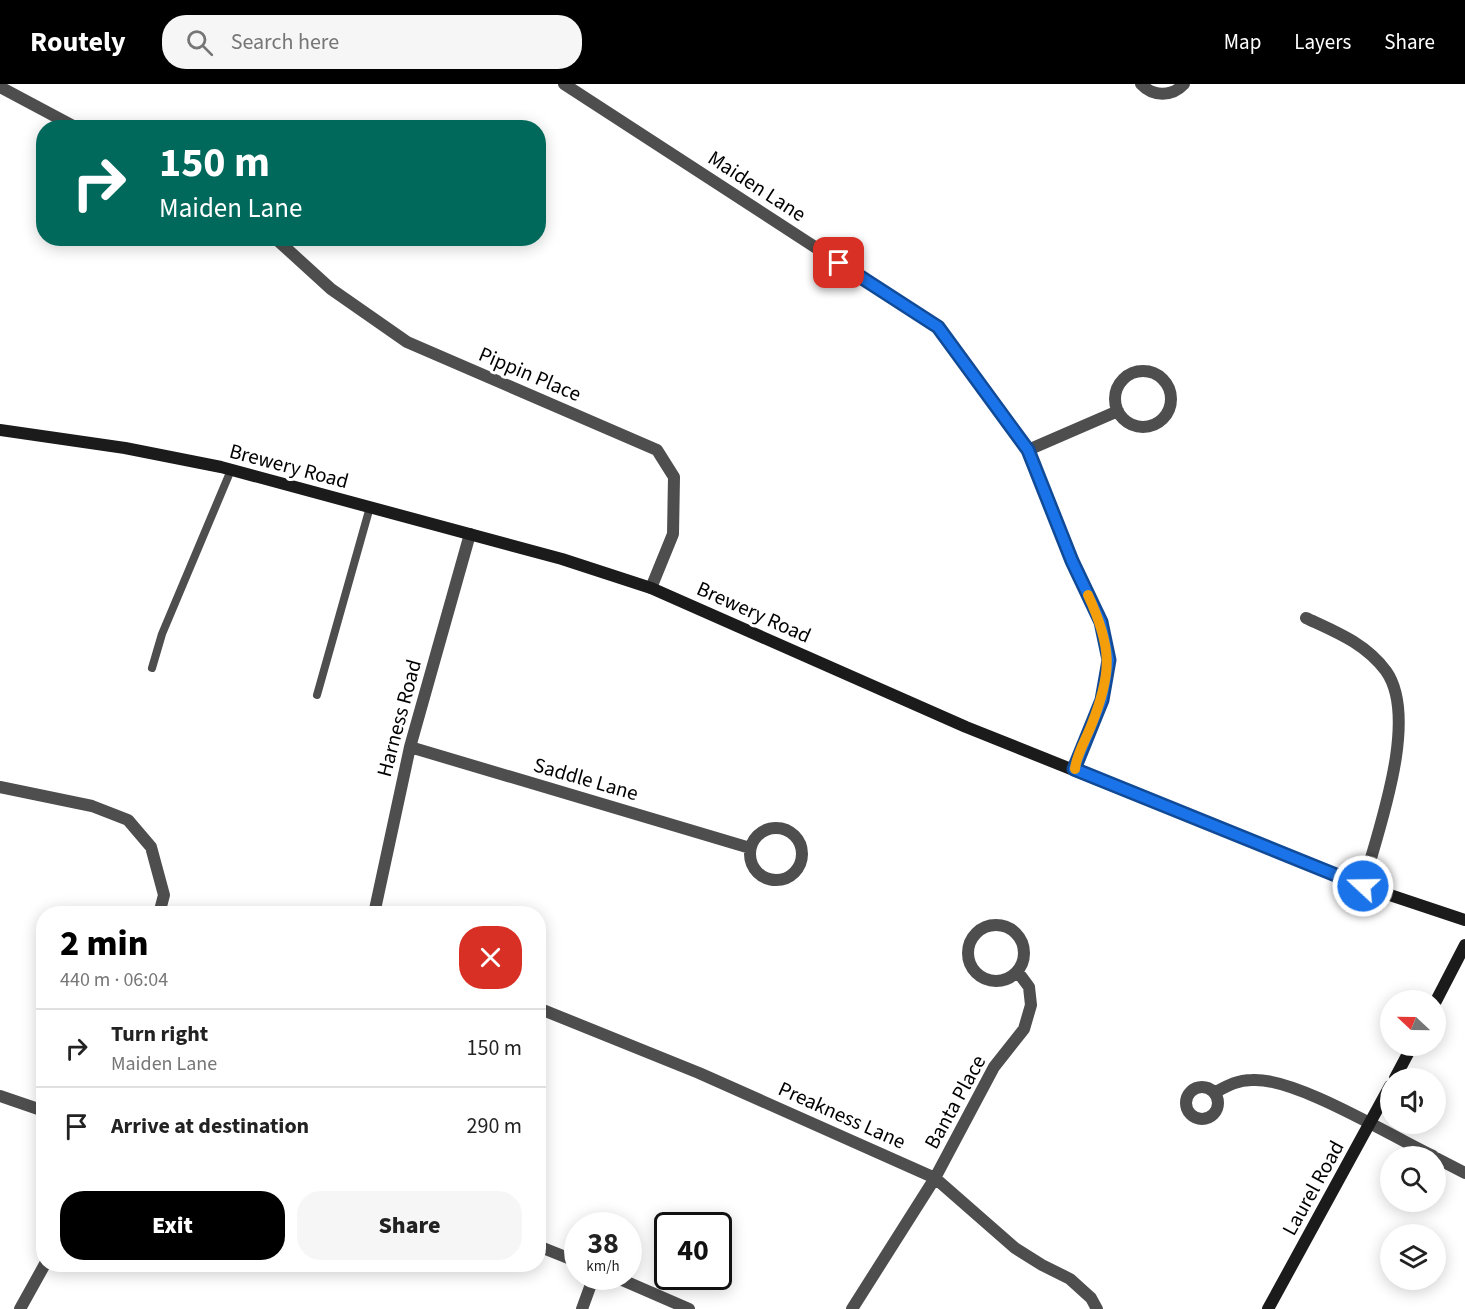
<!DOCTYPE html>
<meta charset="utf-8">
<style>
body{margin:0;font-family:"Source Sans 3",sans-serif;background:#f6f6f6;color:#222;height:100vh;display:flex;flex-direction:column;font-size:22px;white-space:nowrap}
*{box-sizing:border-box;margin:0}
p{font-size:20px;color:#767676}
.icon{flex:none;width:33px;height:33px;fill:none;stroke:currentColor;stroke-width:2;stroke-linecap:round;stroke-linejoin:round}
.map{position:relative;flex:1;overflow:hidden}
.details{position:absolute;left:36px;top:822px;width:510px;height:366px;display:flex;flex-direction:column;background:#fff;border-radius:24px;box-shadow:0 3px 15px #0003}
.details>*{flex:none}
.guide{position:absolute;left:36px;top:36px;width:510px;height:126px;border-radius:24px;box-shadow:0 3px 15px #0003;background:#00695c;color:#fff;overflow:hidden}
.needle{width:39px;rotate:292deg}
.buttons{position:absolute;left:1380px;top:906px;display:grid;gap:12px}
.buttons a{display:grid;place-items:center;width:66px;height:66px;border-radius:50%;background:#fff;box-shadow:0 3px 15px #0003;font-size:30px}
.speed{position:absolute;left:564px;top:1128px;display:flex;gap:12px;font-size:30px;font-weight:700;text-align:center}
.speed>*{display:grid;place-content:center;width:78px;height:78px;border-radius:50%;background:#fff;box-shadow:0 3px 15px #0003;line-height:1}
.speed small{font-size:15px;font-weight:400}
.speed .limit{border:3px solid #111;border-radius:9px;background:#fff;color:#111}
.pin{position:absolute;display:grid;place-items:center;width:51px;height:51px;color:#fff;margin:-26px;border-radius:12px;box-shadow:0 3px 9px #0006}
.me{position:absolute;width:66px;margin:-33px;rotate:291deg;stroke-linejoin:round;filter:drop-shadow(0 0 4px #0008)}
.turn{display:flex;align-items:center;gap:21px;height:126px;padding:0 24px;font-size:27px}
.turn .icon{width:78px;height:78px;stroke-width:2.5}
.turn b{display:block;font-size:42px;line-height:51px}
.round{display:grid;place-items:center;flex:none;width:63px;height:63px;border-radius:24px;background:#f6f6f6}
.headline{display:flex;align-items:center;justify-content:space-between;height:102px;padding:0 24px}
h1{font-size:36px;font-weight:800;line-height:45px;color:#000}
.cta{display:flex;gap:12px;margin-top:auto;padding:12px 24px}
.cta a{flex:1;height:69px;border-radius:24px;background:#000;color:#fff;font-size:24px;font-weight:800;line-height:69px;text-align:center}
.cta a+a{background:#f6f6f6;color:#222}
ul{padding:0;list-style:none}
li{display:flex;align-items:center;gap:18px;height:78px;padding:0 24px;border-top:2px solid #e0e0e0}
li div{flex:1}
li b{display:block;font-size:22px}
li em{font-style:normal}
header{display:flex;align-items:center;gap:36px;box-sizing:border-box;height:84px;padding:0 30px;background:#000;color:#fff}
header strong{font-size:28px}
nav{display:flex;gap:33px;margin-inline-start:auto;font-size:21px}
.search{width:420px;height:54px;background:#f6f6f6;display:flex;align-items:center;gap:15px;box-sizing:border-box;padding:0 21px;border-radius:24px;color:#767676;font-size:22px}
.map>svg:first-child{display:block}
</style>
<header>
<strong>Routely</strong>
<div class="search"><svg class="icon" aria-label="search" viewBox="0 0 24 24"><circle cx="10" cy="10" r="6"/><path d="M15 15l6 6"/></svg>Search here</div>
<nav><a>Map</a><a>Layers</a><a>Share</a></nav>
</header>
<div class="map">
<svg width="1465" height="1225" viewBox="0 0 1465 1225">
<rect width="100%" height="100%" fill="#fff"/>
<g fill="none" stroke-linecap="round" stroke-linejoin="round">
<!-- lane -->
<path stroke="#4e4e4e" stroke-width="8" d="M152 584 162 550 231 386
M317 611 370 423"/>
<!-- street -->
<path stroke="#4e4e4e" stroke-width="12" d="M564 0 938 243 1028 366 1072 477 1101 538 1109 577 1102 616 1074 685
M1141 0C1153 13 1172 13 1184 0
M0 3 77 44
M275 154 331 205 407 258 657 366 674 393 673 450 651 504
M1115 315a28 28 0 1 1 56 0a28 28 0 1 1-56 0Z
M1028 366 1118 327
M1306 534C1336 548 1365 559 1386 587 1420 635 1377 749 1363 802
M410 663 750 764
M0 703 92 722 128 736 151 763 164 811 159 830
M750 770a26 26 0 1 1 52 0a26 26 0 1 1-52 0Z
M374 830 410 663 470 450
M968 869a28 28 0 1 1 56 0a28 28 0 1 1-56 0Z
M538 924 699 989 935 1094 1015 1164 1042 1181 1070 1195 1091 1214 1097 1225
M1186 1019a16 16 0 1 1 32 0a16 16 0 1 1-32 0Z
M1214 1009C1227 1002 1237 996 1252 996 1295 993 1391 1052 1433 1072
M0 1012 44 1027
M1436 1074 1465 1089
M538 1162 578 1178
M613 1192 689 1225
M20 1225 45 1180
M582 1225 594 1192
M852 1225 935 1094 994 983 1024 945 1031 921 1029 903 1018 888"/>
<!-- secondary -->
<path stroke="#1b1b1b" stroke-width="12" d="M0 346 125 364 221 383 562 475 651 504 966 643 1363 802 1465 836
M1436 917 1465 861
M1395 994 1412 962
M1268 1225 1390 1002"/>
</g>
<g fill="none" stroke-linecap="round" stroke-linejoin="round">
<!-- route casing -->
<g stroke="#114b97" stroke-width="15">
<path id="route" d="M839 179 938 243 1028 366 1072 477 1101 538 1109 576 1102 616 1074 685 1363 802"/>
</g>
<!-- route -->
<use href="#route" stroke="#1a73e8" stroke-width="10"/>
<!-- slow -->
<path stroke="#f59e0b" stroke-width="10" d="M1075 685C1076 672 1086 655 1091 642 1113 588 1112 563 1088 511"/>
</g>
<g text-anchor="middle" stroke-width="6" stroke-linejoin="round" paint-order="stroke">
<!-- street labels -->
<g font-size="21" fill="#000" stroke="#fff">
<text transform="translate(757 102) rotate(33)" y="7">Maiden Lane</text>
<text transform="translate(530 290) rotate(23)" y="7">Pippin Place</text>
<text transform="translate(289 382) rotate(15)" y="7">Brewery Road</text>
<text transform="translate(754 528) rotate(24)" y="7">Brewery Road</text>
<text transform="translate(399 634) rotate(-75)" y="7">Harness Road</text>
<text transform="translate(586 695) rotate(16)" y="7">Saddle Lane</text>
<text transform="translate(955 1018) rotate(-61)" y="7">Banta Place</text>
<text transform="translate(842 1031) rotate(24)" y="7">Preakness Lane</text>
<text transform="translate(1313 1104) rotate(-61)" y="7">Laurel Road</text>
</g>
</g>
</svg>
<div class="buttons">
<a><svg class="needle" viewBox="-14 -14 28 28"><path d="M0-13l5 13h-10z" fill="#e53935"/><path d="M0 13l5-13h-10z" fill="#767676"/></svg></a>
<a><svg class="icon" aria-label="sound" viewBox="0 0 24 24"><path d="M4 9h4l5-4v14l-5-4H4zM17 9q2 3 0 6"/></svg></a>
<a><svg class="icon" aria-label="search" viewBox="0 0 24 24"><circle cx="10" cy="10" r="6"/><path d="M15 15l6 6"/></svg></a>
<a><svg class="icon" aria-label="layers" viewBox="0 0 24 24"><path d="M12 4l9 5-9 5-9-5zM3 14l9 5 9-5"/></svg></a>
</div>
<div class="speed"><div>38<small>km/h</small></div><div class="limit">40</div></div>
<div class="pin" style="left:839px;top:179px;background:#d93025"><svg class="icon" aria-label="arrive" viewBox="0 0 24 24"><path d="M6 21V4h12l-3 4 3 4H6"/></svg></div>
<svg class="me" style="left:1363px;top:802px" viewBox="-20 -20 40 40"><circle r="17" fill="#1a73e8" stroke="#fff" stroke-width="3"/><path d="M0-11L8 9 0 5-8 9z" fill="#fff"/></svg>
<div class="guide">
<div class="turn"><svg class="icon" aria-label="right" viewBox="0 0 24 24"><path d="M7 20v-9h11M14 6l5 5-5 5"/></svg><div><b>150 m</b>Maiden Lane</div></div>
</div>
<section class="details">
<div class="headline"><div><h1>2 min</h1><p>440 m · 06:04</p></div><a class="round" style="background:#d93025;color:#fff"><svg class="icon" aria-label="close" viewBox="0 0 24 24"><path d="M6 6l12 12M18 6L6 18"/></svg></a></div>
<ul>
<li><svg class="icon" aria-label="right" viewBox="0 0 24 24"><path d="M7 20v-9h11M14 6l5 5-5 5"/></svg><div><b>Turn right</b><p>Maiden Lane</p></div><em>150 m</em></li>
<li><svg class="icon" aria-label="arrive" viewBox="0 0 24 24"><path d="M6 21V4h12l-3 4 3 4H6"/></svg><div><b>Arrive at destination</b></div><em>290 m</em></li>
</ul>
<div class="cta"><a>Exit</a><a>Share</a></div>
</section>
</div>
